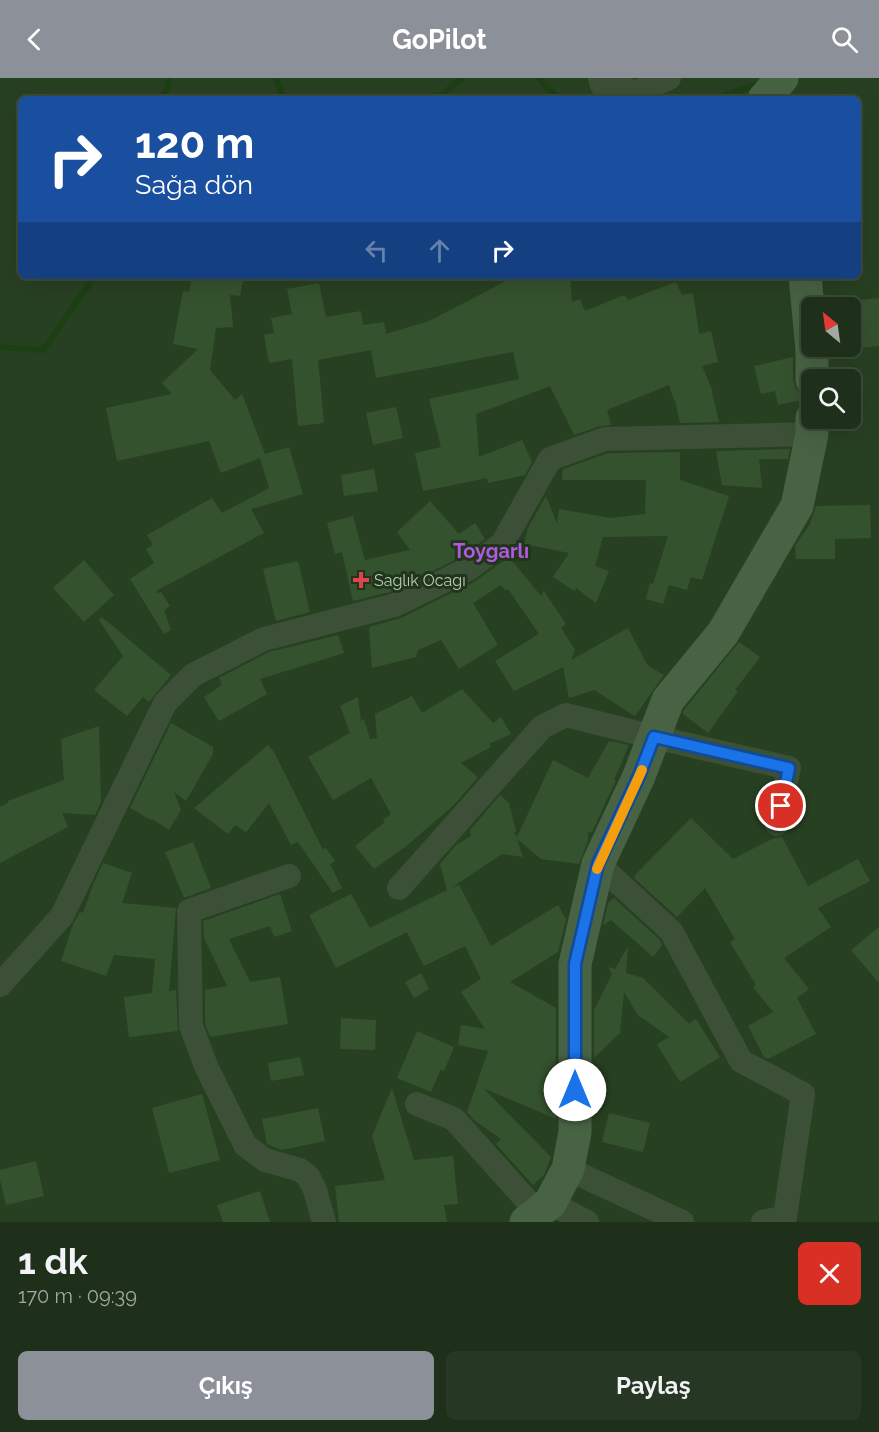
<!DOCTYPE html>
<html lang="tr">
<meta charset="utf-8">
<style>
body{margin:0;font-family:Raleway,sans-serif;background:#263823;color:#f1f3f6;height:100vh;display:flex;flex-direction:column;font-size:22px;white-space:nowrap}
*{box-sizing:border-box;margin:0}
p{font-size:20px;color:#a1a9a2}
.icon{flex:none;width:33px;height:33px;fill:none;stroke:currentColor;stroke-width:2;stroke-linecap:round;stroke-linejoin:round}
.map{position:relative;height:1144px;overflow:hidden}
.sheet{display:flex;flex-direction:column;background:#1e301a;flex:1}
.sheet>*{flex:none}
.hud{position:absolute;left:18px;top:18px;width:843px;height:183px;border-radius:9px;box-shadow:0 6px 24px #0002,0 0 0 2px #3c4b39;background:#1a4fa0;color:#fff;overflow:hidden}
.needle{width:39px;rotate:331deg}
.fabs{position:absolute;left:801px;top:219px;display:grid;gap:12px}
.fabs a{display:grid;place-items:center;width:60px;height:60px;border-radius:9px;background:#1e301a;box-shadow:0 6px 24px #0002,0 0 0 2px #3c4b39;font-size:30px}
.pin{position:absolute;display:grid;place-items:center;width:51px;height:51px;color:#fff;margin:-26px;border:3px solid #fff;border-radius:50%;box-shadow:0 2px 6px #0007}
.me{position:absolute;width:66px;margin:-33px;rotate:0deg;stroke-linejoin:round;filter:drop-shadow(0 0 4px #0008)}
.turn{display:flex;align-items:center;gap:21px;height:126px;padding:0 18px;font-size:27px}
.turn .icon{width:78px;height:78px;stroke-width:2.5}
.turn b{display:block;font-size:42px;line-height:51px}
.lanes{display:flex;align-items:center;height:57px;padding:0 18px;background:#0003;justify-content:center;gap:30px;direction:ltr}
.lanes .off{opacity:.35}
.round{display:grid;place-items:center;flex:none;width:63px;height:63px;border-radius:9px;background:#263823}
.headline{display:flex;align-items:center;justify-content:space-between;height:102px;padding:0 18px}
h1{font-size:36px;font-weight:700;line-height:45px}
.button{display:flex;gap:12px;margin-top:auto;padding:12px 18px}
.button a{flex:1;height:69px;border-radius:9px;background:#8c9099;color:#fff;font-size:24px;font-weight:700;line-height:69px;text-align:center}
.button a+a{background:#263823;color:#f1f3f6}
header{display:flex;justify-content:space-between;align-items:center;height:78px;padding:0 18px;background:#8c9099;color:#fff;font-size:27px;font-weight:700}
.map>svg:first-child{display:block}
</style>
<header><svg class="icon" aria-label="back" viewBox="0 0 24 24"><path d="M15 5l-7 7 7 7"/></svg>GoPilot<svg class="icon" aria-label="search" viewBox="0 0 24 24"><circle cx="10" cy="10" r="6"/><path d="M15 15l6 6"/></svg></header>
<div class="map">
<svg width="879" height="1144" viewBox="0 0 879 1144">
<rect width="100%" height="100%" fill="#284022"/>
<g fill="none" stroke-linecap="round" stroke-linejoin="round">
<!-- stream -->
<path stroke="#1c3f14" stroke-width="6" d="M276 0 284 21
M539 0 559 21
M163 21 170 0
M436 21 462 0
M713 21 761 5
M0 269 43 272 95 198"/>
</g>
<!-- building -->
<path fill="#35522e" d="M192 198H244L240 218 230 217 233 249 216 250 210 292 235 322 242 316 265 376 289 369 303 416 251 431 264 455 156 513 157 515 161 514 170 528 164 532 171 552 164 556 130 501 154 485 146 471 153 467 147 457 212 420 222 435 269 410 260 380 221 395 209 363 117 383 106 330 172 316 162 305 198 271 173 266 183 213 189 214Z
M516 198H570L572 224 580 221 585 233 624 217 628 222 676 204 682 217 693 215 699 256 711 253 718 284 702 288 713 314H712L719 344 680 345 675 322 674 323 669 307 607 332 611 347 600 348 574 357 550 308 476 336 479 379 522 362 532 384 525 397 488 405 487 400 423 413 415 375 441 369 429 321 519 301 513 274 376 300 371 272 318 282 324 345 298 348 292 281 269 285 264 257 274 255 271 240 292 236 287 211 319 205 326 239 361 233 363 247 384 244 386 256 429 243Z
M879 220V268L850 271V223Z
M793 279V302L796 311 807 321 778 327 775 313 761 316 754 288Z
M396 329 403 360 373 367 366 335Z
M790 371 788 381H759L762 410 722 407 716 373Z
M680 374V402L729 418 702 502 691 499 687 512 669 507 663 526 646 521 650 505 653 506 668 458 603 459 595 488 609 493 596 525 576 510 574 513 553 499 569 475 524 466 528 450 546 418 557 446 559 431 610 440 645 436 646 402H562L563 391 608 375Z
M374 391 378 413 344 418 341 397Z
M430 423 459 456 475 445 485 461 461 479 390 514 353 523 342 474 335 476 327 445 353 438 365 482 410 472 397 454Z
M870 427 871 460 835 461V481H796L795 468 810 446 816 428Z
M509 479 541 518 544 513 566 546 561 550 575 572 571 582 628 550 648 588 664 597 635 638 594 612 569 620 563 589 514 613 495 583 539 556 508 511 506 513 501 507 473 525 498 567 459 591 441 562 418 572 416 579 372 590 369 549 401 540 474 504Z
M84 482 114 517 84 544 53 510Z
M298 483 310 534 276 543 263 491Z
M102 539 171 597 149 624 143 619 127 638 94 612 123 578 99 542Z
M338 557 344 575 260 601 267 616 219 643 204 619 222 607 219 600 269 574Z
M739 564 760 579 735 612 738 613 708 655 683 636 684 632Z
M462 611 493 645 501 639 511 656 489 666 491 669 461 685 478 699 454 727 405 769 374 791 355 768 385 744 383 742 391 736 371 700 333 722 308 679 350 655 340 628 358 619 361 643 364 641 370 661 377 660 375 636 412 618 422 635Z
M171 645 213 669V676L186 723 174 714 181 732 169 752 152 741 151 742 130 730Z
M99 648 101 724 95 737 62 735 68 749 0 785V729L8 725V723L64 702 61 661Z
M609 663 629 667 614 702H616L592 754H588V763L579 786 541 781 517 761 523 779 502 776 451 810 459 807 491 868 558 827 566 841 558 874 510 904 556 930V1016L548 1024 556 1035V1041L483 1010 551 1079 544 1097 533 1107 496 1066 501 1061 474 1042 467 1034 488 973 458 967 461 947 485 951 461 914 481 901 465 868 424 888 407 854 336 890 309 837 351 816 370 850 447 812 440 786 456 767 471 758 470 752 500 717 509 725 516 753 514 755 517 759 553 682 588 700Z
M268 667 274 674 323 772 326 770 335 783 330 786 342 810 333 815 298 764 291 767 269 725 246 754 235 747 228 756 194 730Z
M691 740 733 781 774 760 782 759 808 808 858 781 870 803 818 830 831 849 784 880 809 911 797 920 816 956 768 981 764 979 748 948 773 934 753 909 756 907 730 864 735 861 705 810 677 839 634 800 635 797Z
M193 764 211 810 184 820 165 774Z
M103 785 132 795 122 825 176 830 169 913 176 912 178 953 129 959 124 919 152 915 155 881 114 877 106 898 61 883 73 846 80 834 83 835 93 807Z
M280 816 292 853 274 859 270 848 229 861 250 904 280 899 288 946 210 959 205 945V912L227 908 204 860 203 843Z
M614 820 660 862 662 867 653 879 611 842 603 847 608 825Z
M879 849V905L851 872Z
M628 868 626 895 643 900 689 946 696 941 720 979 680 1004 657 966 669 959 638 937 624 914 620 955 594 980V932L612 896 608 889 615 891Z
M421 895 429 911 414 920 405 904Z
M341 940 376 942 375 972 340 971Z
M417 953 454 969 444 993 441 991 431 1014 397 1000Z
M300 979 304 997 271 1003 268 985Z
M392 1010 414 1082 453 1078 458 1126 444 1127 447 1144H339L335 1108 385 1102 372 1058Z
M202 1016 220 1082 169 1095 152 1030Z
M318 1030 325 1063 282 1072 267 1066 262 1041Z
M609 1035 650 1045 643 1074 602 1064Z
M36 1083 44 1118 6 1127 0 1102V1092Z
M260 1113 270 1144H223L217 1127Z"/>
<g fill="none" stroke-linecap="round" stroke-linejoin="round">
<!-- street -->
<path stroke="#3b5036" stroke-width="24" d="M600 0C602 12 608 16 618 19
M621 0 618 19 642 12 669 0
M598 786 671 853 741 983 803 1016 785 1139 763 1144
M289 798 189 833 191 948 206 988 245 1067 265 1082 300 1092 308 1098 315 1112 324 1144
M399 810 542 649 566 637 654 659 789 690 777 746
M0 907 62 838 165 625 193 597 264 561 395 527 468 491 502 466 550 381 605 361 812 356
M417 1026 454 1041 531 1127 550 1125 587 1144
M568 1091 682 1144"/>
<!-- secondary -->
<path stroke="#486344" stroke-width="33" d="M764 21 782 0
M805 198 812 272V302
M526 1144 550 1125 568 1091 575 1054V886L598 786 639 698 668 622 723 555 797 428 812 356V340"/>
</g>
<g fill="none" stroke-linecap="round" stroke-linejoin="round">
<!-- route casing -->
<g stroke="#114b97" stroke-width="15">
<path id="route" d="M575 1012V886L598 786 639 698 654 659 789 690 781 728"/>
</g>
<!-- route -->
<use href="#route" stroke="#1a73e8" stroke-width="10"/>
<!-- slow -->
<path stroke="#f59e0b" stroke-width="10" d="M597 791 642 692"/>
</g>
<!-- markers -->
<path fill="#e0444e" stroke="#20351b" stroke-width="2" d="M358 493h6v6h6v6h-6v6h-6v-6h-6v-6h6z"/>
<g text-anchor="middle" stroke-width="6" stroke-linejoin="round" paint-order="stroke">
<!-- poi labels -->
<g font-size="16" fill="#b6cbb2" stroke="#20351b" text-anchor="start">
<text x="374" y="508">Saglık Ocagı</text>
</g>
<!-- quarter labels -->
<g font-size="20" font-weight="bold" fill="#b259df" stroke="#20351b">
<text x="491" y="480">Toygarlı</text>
</g>
</g>
</svg>
<div class="fabs">
<a><svg class="needle" viewBox="-14 -14 28 28"><path d="M0-13l5 13h-10z" fill="#e53935"/><path d="M0 13l5-13h-10z" fill="#a1a9a2"/></svg></a>
<a><svg class="icon" aria-label="search" viewBox="0 0 24 24"><circle cx="10" cy="10" r="6"/><path d="M15 15l6 6"/></svg></a>
</div>
<div class="pin" style="left:781px;top:728px;background:#d93025"><svg class="icon" aria-label="arrive" viewBox="0 0 24 24"><path d="M6 21V4h12l-3 4 3 4H6"/></svg></div>
<svg class="me" style="left:575px;top:1012px" viewBox="-20 -20 40 40"><circle r="19" fill="#fff"/><path d="M0-13L10 11 0 6-10 11z" fill="#1a73e8"/></svg>
<div class="hud">
<div class="turn"><svg class="icon" aria-label="right" viewBox="0 0 24 24"><path d="M7 20v-9h11M14 6l5 5-5 5"/></svg><div><b>120 m</b>Sağa dön</div></div>
<div class="lanes"><svg class="icon off" aria-label="left" viewBox="0 0 24 24"><path d="M17 20v-9H6M10 6l-5 5 5 5"/></svg><svg class="icon off" aria-label="ahead" viewBox="0 0 24 24"><path d="M12 20V5M6 11l6-6 6 6"/></svg><svg class="icon" aria-label="right" viewBox="0 0 24 24"><path d="M7 20v-9h11M14 6l5 5-5 5"/></svg></div>
</div>
</div>
<section class="sheet">
<div class="headline"><div><h1>1 dk</h1><p>170 m · 09:39</p></div><a class="round" style="background:#d93025;color:#fff"><svg class="icon" aria-label="close" viewBox="0 0 24 24"><path d="M6 6l12 12M18 6L6 18"/></svg></a></div>
<div class="button"><a>Çıkış</a><a>Paylaş</a></div>
</section>
